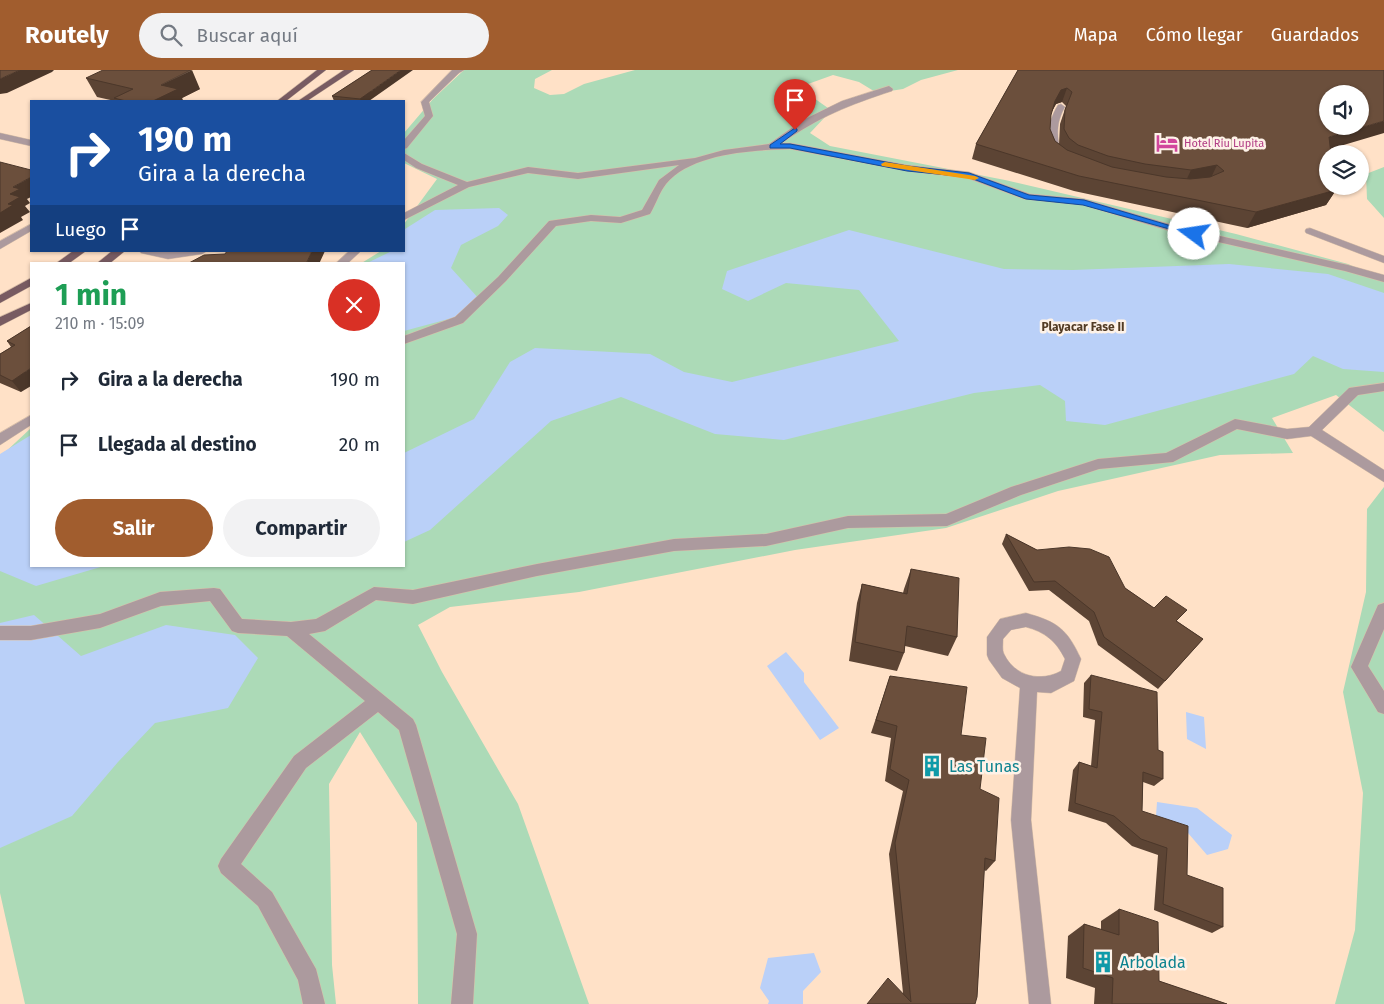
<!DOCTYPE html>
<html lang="es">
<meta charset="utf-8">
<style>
body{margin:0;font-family:"Fira Sans",sans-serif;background:#f2f2f3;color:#1f2937;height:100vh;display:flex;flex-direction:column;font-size:19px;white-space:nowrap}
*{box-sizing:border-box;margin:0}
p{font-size:16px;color:#747a83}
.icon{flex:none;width:28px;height:28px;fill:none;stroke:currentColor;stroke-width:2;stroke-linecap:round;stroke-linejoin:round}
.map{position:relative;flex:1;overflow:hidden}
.drawer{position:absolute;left:30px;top:192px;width:375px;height:305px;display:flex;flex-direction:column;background:#fff;border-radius:0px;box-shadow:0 1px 4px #0004}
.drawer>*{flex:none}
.banner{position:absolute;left:30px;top:30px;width:375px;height:152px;border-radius:0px;box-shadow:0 1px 4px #0004;background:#1a4fa0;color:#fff;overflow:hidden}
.tools{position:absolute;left:1319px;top:15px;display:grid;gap:10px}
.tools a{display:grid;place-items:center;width:50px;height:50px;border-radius:50%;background:#fff;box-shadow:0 1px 4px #0004;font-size:25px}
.pin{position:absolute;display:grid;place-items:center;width:42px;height:42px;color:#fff;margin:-51px -21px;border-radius:50% 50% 50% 0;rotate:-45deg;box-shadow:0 0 5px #0007}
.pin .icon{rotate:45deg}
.me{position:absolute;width:55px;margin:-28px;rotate:284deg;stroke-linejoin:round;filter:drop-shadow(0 0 4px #0008)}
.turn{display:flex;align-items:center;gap:18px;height:105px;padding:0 25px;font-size:22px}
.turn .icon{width:65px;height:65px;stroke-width:2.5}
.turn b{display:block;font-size:35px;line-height:42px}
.then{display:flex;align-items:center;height:48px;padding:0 25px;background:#0003;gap:10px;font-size:19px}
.round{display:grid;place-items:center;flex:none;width:52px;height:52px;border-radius:26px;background:#f2f2f3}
.overview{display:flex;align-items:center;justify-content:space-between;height:85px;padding:0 25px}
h1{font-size:30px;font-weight:700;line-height:38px;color:#1e9e55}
.cta{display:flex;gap:10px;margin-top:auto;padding:10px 25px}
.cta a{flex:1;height:58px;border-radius:30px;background:#a15d2e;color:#fff;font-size:20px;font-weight:700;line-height:58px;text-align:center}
.cta a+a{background:#f2f2f3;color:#1f2937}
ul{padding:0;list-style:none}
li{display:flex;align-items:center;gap:15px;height:65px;padding:0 25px}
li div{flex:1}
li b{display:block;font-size:19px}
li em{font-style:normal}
header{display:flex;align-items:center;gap:30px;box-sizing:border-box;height:70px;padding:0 25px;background:#a15d2e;color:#fff}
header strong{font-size:24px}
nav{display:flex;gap:28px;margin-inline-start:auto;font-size:18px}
.search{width:350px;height:45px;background:#f2f2f3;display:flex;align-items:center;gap:12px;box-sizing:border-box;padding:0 18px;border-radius:28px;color:#747a83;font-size:19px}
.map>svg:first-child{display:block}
</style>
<header>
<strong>Routely</strong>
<div class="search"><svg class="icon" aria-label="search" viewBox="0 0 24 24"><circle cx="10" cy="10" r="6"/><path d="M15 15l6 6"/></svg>Buscar aquí</div>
<nav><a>Mapa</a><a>Cómo llegar</a><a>Guardados</a></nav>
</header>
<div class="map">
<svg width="1384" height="934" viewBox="0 0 1384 934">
<rect width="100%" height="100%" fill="#ffe1c7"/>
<!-- green -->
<path fill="#acdab7" d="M464 0H552L535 9 534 18 550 25 564 24 584 14 635 0H958L921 10 903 19 877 23 859 12 833 5 808 14 811 26 828 38 826 46 810 63 830 76 1005 110 1236 164 1348 194 1384 210V362L1336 325 1272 348 1293 383 1220 385 1058 421 946 458 795 480 579 522 450 537 418 555 442 602 518 734 589 934H418L417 753 360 662 329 714 332 895 336 934H25L0 823V387L31 358V496H404V194H360L381 181H404V154L437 109 404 93V63L433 29Z
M1384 97V148L1367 129 1366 104Z
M1384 417V934H1335L1355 860 1363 723 1343 622 1366 522 1367 439Z"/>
<!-- water -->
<path fill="#bad0f8" d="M499 138 508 145 498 156 461 175 451 198 480 230 467 244 404 261V194H365L392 181H404L405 159 435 140Z
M849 160 1004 199 1073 200 1229 194 1328 204 1384 223V302L1343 299 1313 286 1294 304 1105 355 1066 351 1065 331 1040 315 974 323 784 370 715 364 621 327 551 351 430 460 404 472V383L474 349 510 292 535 278 650 284 684 302 732 312 899 271 859 220 786 213 748 231 722 219 727 201Z
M31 365V496H104L36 516 0 501V384Z
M34 545 81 586 166 555 235 565 258 588 228 638 155 653 118 692 72 746 0 778V553Z
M786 582 804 603V612L839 658 820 670 767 596Z
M1186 642 1204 647 1206 679 1187 669Z
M1157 732 1197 738 1232 765 1228 779 1207 785 1188 763 1156 746Z
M814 883 821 902 803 921V934H768L769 931 760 918 768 888Z"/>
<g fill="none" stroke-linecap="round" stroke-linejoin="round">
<!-- minor casing -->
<g stroke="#dac0a8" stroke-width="1">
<path id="minor" d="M452 0H464L459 3 429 32 433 46 407 78 404 79V70L425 46 421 32Z
M889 16 893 19 892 21C849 35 819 47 782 73H790L907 95 969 102 1030 124 1084 129 1176 156 1348 195 1384 205V212L1345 201 1170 161 1083 135 1024 129 967 108 907 101 790 79C754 80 691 83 666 114 659 123 656 134 650 144L621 153 591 151 556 156 506 211 463 253 404 274V266L455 247 498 207 549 151 591 145 620 147 642 140 659 110 679 95 578 109 528 103 469 117 404 150V143L458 115 416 98 404 90V83L422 94 467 112 528 97 578 103 695 88 724 80 769 74 803 50 842 31Z
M1061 34 1065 37C1056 52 1056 68 1062 85L1057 88 1054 87C1045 70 1048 51 1058 35Z
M0 63 31 70V76L0 69Z
M31 154V161L0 179V171Z
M1310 158 1384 186V193L1306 163 1305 161 1306 159Z
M140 181H207L202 184 168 189 141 183Z
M349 181H361L347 194H335Z
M1384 313V321L1358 325 1322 360 1384 400V412L1311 366 1287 369 1237 359 1173 392 1099 399 1021 425 947 456 848 458 766 476 674 481 537 506 413 534 376 530 325 561 309 564 413 649 416 655 477 864 473 934H451L457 864 399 660 378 642 306 698 241 794 272 822 316 899 325 934H303L298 910 258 836 221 803 218 796 221 789 294 686 365 631 287 566 238 563 232 561 210 531 161 536 100 558 31 570H0V556H31L100 544 160 522 214 518 220 519 242 549 291 552 316 549 374 517 413 520 537 494 674 469 766 464 848 446 946 444 1011 417 1098 389 1166 383 1235 349 1287 359 1309 357 1349 318Z
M31 345V355L0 375V363Z
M1384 533V559L1368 596 1384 621V644L1378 642 1351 597 1378 535Z
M1026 543C1058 552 1067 559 1081 589L1074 611 1051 623 1037 622 1031 750 1051 934H1029L1011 750 1020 618 1002 608 989 590 987 585V567L1000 549ZM1026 557C1045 562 1056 571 1065 589L1061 601C1041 612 1015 607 1004 584 1002 580 1003 574 1003 569L1011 560Z"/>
</g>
<!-- major casing -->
<g stroke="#dac0a8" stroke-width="1">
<path id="major" d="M317 0H326L286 31H277Z
M344 0H354L307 31H298Z
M73 181H86L68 194H55Z
M112 181H125L109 194H96Z
M31 208V216L0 233V225Z
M31 233V240L0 256V247Z"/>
</g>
<!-- minor -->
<use href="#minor" fill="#ac9a9e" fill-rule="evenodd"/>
<!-- major -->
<use href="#major" fill="#785b62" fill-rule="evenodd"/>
</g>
<!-- wall -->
<path fill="#5c4434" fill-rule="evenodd" d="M372 0 369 31H334L332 26Z
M1018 0 1331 79 1336 120 1326 135 1247 158 1074 121 972 89 976 74ZM1062 32 1066 36 1060 54 1059 74 1055 71 1050 59 1051 43 1056 34Z
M86 8 200 19 182 28 183 31H115L97 27Z
M31 256 21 322 0 313V284L11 277 7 271Z
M1006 464 1037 480 1125 518 1154 538 1177 551 1203 569 1158 619 1098 575 1089 551 1049 520 1029 521 1002 474Z
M911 499 957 567 948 586 905 576 904 583 897 601 849 591 857 533 862 514 903 523 904 519Z
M1091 605 1158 680 1163 709 1154 716 1143 712 1142 741 1223 857 1212 863 1154 840 1158 785 1132 776 1106 753 1068 741 1073 700 1079 692 1091 696 1095 650 1083 647 1084 613Z
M890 606 961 665 980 719 995 791 986 801 984 800 977 927 867 934 903 923 889 784 903 721 885 711 891 668 871 663Z
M1119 839 1159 911 1227 934H1094L1095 918 1066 908 1068 866 1084 854 1101 860V851Z"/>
<!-- shaded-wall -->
<path fill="#4b372a" d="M20 0H54L52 2 7 23 0 24V9Z
M192 0 200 19 182 28 183 31H153L161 15Z
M401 0H413L369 31H361L360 29Z
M1067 18 1062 32 1056 34 1050 45 1055 31 1061 20Z
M1384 51V63L1320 82 1329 67Z
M1217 95 1210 110 1184 115 1191 100Z
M31 107V127L27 129 30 133 25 136 30 142 21 147 23 150 0 163V143L13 117Z
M1336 120 1326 135 1247 158 1256 142Z
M312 181H325L319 194H306Z
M31 298V316L21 322 12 311Z"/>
<!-- building -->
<path fill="#6b4f3c" stroke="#4b372a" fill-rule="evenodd" d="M0 0H20L0 9Z
M103 0H191L161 15 178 19 153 31H126L114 28 133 19 86 8Z
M372 0H401L360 29 332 26Z
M1018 0H1384V51L1329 67 1331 84H1328V116H1335L1336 120 1256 142 1079 106 976 74ZM1067 18 1072 22 1065 40 1064 59 1069 68 1078 75 1108 86 1145 94 1191 100 1217 95 1224 101 1210 107 1190 109 1166 107 1112 97 1067 80 1055 71 1050 59 1051 45 1055 31 1061 20ZM1328 24H1360V56H1328Z
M0 92 31 100V107L13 117 20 119 10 124 20 127 8 134 13 135 0 143Z
M227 181H312L306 194H188L189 193 204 185 225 184Z
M31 256V298L12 311 0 305V284L15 275 7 271Z
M1006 464 1037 480 1069 477 1090 479 1109 487 1125 518 1154 538 1166 526 1187 540 1176 551 1203 569 1165 611 1104 567 1094 542 1055 511 1034 512Z
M911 499 959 508 957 567 907 556 904 583 855 572 862 514 907 524Z
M1091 605 1157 622 1158 680 1163 682V709L1143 702 1142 741 1188 756 1187 805 1223 818V857L1163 834 1167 778 1141 769 1114 746 1075 733 1079 692 1097 698 1102 642 1089 639Z
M890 606 967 617 961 665 986 668 980 719 999 728 995 791 985 788 977 927 975 934H867L888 908 911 932 895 773 909 710 890 699 897 656 876 650Z
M1119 839 1158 852 1159 911 1227 934H1112L1113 908 1083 898 1084 854 1119 865Z"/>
<!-- route -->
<path fill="#1a73e8" stroke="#114b97" d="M795 58 797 59V61L780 74H790L907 96 969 103 1029 125 1084 130 1198 164 1191 165 1083 135 1026 129 968 107 907 101 790 78H770V75Z"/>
<!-- slow -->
<path fill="#f59e0b" d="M885 92 975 106 979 108 975 110 882 96 881 94Z"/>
<!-- icons -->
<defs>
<g id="hotel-bare" transform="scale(1.725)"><path d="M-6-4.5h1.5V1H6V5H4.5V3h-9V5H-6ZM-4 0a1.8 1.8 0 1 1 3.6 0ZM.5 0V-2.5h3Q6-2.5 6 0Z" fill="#d1479c" stroke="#fef2e8" stroke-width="2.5" paint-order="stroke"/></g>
<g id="building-bare" transform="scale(1.725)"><path d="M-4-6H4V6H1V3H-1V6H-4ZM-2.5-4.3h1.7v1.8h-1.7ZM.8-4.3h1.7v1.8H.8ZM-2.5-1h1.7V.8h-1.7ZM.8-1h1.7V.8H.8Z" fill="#0f9aa8" stroke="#fef2e8" stroke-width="2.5" paint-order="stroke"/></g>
</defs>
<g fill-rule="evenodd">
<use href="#hotel-bare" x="1167" y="73"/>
<use href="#building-bare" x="932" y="696"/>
<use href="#building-bare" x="1103" y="892"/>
</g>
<g text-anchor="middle" stroke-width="5" stroke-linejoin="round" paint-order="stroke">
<!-- far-hotel labels -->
<g font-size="11" fill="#b23c85" stroke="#fef2e8" text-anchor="start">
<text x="1184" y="77">Hotel Riu Lupita</text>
</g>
<!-- far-neighbourhood labels -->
<g font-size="12" font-weight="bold" fill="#523b24" stroke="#fef2e8">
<text x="1083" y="261">Playacar Fase II</text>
</g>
<!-- near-culture labels -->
<g font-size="16" fill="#0d838f" stroke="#fef2e8" text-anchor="start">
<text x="949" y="702">Las Tunas</text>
<text x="1120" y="898">Arbolada</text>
</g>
</g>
</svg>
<div class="tools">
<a><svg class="icon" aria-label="sound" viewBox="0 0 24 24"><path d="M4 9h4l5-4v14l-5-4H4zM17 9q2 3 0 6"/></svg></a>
<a><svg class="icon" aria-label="layers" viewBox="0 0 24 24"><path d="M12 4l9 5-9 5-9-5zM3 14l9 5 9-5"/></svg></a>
</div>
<div class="pin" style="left:795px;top:60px;background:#d93025"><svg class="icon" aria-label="arrive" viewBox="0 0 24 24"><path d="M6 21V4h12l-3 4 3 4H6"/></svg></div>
<svg class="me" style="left:1194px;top:164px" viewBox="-20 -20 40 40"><circle r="19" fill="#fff"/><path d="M0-13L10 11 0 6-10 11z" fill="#1a73e8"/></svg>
<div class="banner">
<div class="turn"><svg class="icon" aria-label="right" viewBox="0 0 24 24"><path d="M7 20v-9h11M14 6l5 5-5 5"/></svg><div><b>190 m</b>Gira a la derecha</div></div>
<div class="then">Luego<svg class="icon" aria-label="arrive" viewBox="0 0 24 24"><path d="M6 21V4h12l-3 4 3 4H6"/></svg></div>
</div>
<section class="drawer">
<div class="overview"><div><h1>1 min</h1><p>210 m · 15:09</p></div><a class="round" style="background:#d93025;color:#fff"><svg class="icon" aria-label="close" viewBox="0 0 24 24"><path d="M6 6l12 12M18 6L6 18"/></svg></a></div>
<ul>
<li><svg class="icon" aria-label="right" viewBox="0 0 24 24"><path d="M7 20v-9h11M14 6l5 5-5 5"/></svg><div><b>Gira a la derecha</b></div><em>190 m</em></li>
<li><svg class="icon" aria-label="arrive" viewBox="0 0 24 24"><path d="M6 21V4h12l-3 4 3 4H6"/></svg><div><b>Llegada al destino</b></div><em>20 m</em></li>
</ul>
<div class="cta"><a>Salir</a><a>Compartir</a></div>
</section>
</div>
